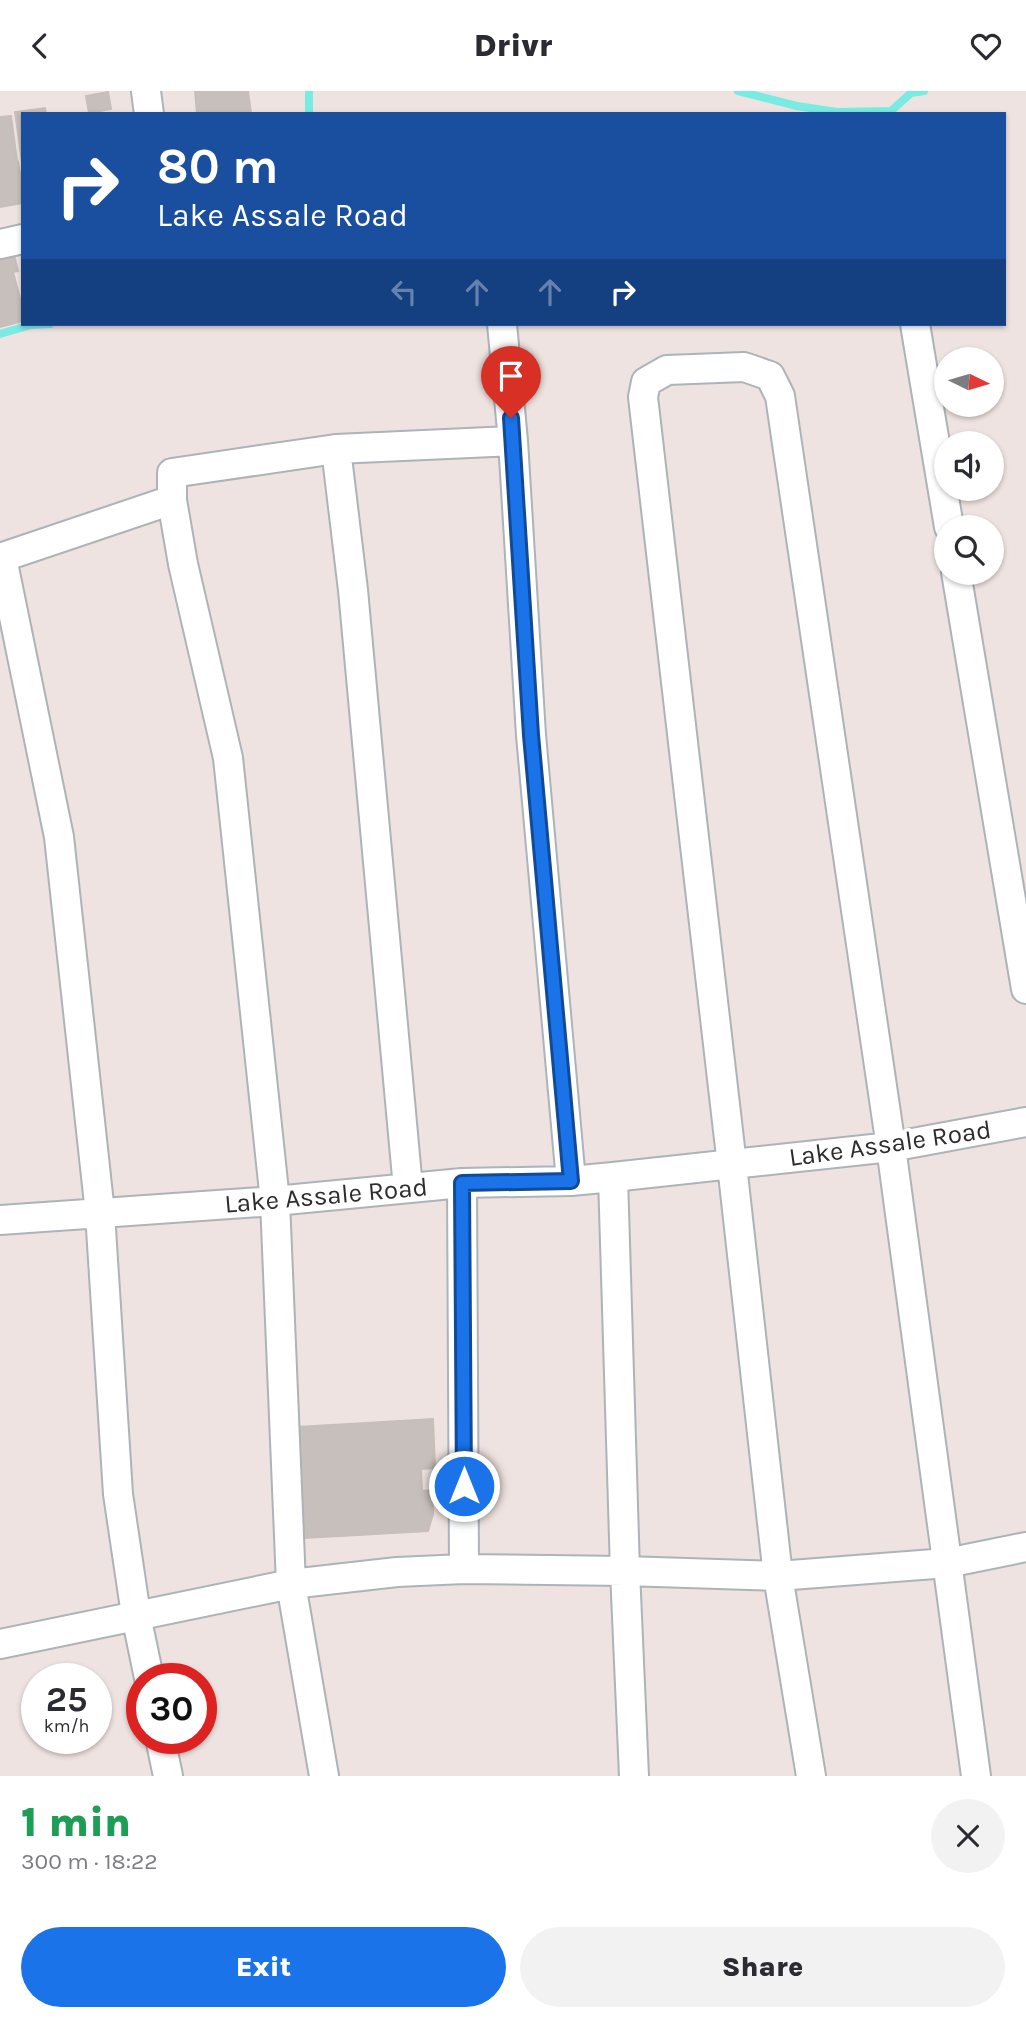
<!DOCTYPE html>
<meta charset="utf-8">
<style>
body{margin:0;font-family:Karla,sans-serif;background:#f2f2f3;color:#2b2b33;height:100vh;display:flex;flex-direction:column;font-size:26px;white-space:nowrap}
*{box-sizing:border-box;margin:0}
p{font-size:23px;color:#7c7c81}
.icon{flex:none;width:38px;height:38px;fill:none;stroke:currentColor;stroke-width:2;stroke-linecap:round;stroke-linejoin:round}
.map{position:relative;height:1685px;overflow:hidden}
.details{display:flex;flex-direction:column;background:#fff;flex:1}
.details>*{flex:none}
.banner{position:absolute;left:21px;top:21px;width:985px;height:214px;border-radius:0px;box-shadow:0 2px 5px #0004;background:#1a4fa0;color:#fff;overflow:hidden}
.needle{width:46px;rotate:95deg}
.fabs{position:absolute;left:934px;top:256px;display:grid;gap:14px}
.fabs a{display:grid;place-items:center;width:70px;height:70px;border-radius:50%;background:#fff;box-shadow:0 2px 5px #0004;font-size:35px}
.speed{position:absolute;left:21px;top:1572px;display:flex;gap:14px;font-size:35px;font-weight:700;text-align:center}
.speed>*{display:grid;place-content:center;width:91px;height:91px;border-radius:50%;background:#fff;box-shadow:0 2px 5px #0004;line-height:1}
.speed small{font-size:18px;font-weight:400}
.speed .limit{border:10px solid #d22;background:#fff;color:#111}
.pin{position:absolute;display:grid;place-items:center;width:60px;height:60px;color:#fff;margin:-72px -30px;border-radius:50% 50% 50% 0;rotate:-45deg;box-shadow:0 0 7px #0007}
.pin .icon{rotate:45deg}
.me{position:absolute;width:77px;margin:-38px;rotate:0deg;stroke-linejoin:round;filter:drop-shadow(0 0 5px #0008)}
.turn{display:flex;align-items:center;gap:24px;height:147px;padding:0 21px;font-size:32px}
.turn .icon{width:91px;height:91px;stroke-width:2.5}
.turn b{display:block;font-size:49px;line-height:60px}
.lanes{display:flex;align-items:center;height:66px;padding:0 21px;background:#0003;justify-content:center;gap:35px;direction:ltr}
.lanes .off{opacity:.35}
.round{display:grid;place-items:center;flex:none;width:74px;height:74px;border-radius:37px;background:#f2f2f3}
.headline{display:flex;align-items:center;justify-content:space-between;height:119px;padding:0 21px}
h1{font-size:42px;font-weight:800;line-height:52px;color:#1e9e55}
.cta{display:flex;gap:14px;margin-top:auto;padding:14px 21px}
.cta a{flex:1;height:80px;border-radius:42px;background:#1a73e8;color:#fff;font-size:28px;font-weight:800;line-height:80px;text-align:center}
.cta a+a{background:#f2f2f3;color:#2b2b33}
header{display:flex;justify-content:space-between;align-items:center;height:91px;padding:0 21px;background:#fff;font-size:32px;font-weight:800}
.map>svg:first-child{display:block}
</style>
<header><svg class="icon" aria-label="back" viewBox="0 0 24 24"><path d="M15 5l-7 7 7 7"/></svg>Drivr<svg class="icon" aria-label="heart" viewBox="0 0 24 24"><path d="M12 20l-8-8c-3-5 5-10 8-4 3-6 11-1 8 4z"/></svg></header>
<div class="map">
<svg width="1026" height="1685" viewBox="0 0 1026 1685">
<rect width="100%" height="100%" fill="#eee3e0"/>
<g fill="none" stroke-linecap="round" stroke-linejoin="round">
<!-- stream -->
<path stroke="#78ebe3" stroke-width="8" d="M309 0V23
M738 0 797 15 837 21 891 20 911 2 924 0
M0 243 31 234 50 233"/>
</g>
<!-- building -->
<path fill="#c6bfbb" stroke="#c9beb9" stroke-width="2" d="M195 0H248L251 23H197Z
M108 1 111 18 89 22 86 5Z
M45 17 46 23H23V78L15 21Z
M11 25 17 70 0 72V26Z
M18 71 23 99V112L0 116V74Z
M14 164 18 180 13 181 23 219V230L0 236V167Z
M433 1328 435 1377 421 1378 422 1400 432 1399 433 1423 428 1440 305 1447 298 1336Z"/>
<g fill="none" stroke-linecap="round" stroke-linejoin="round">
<!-- minor casing -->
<g stroke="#adb3b8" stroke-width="32">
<path id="minor" d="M146 0 149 23
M0 153 23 148
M502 233 513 350 531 644 571 1090
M915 233 949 436
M336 358 353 499 408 1097
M0 467 172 409
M2 467 59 746 100 1122 118 1403 136 1524 149 1587
M956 481 1026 898
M613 1086 625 1480 634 1685
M462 1092 464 1478
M0 1129 275 1110 462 1092 571 1090 613 1086 891 1056 1026 1031
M0 1553 291 1493 397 1481 464 1478 625 1480 778 1485 947 1472 1026 1456
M160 1647 168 1685
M324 1685 291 1493 275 1110 228 667 183 473 172 409V382L336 358 513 350
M811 1685 778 1485 732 1074 643 306 646 291 667 279 744 276 770 285 780 305 891 1056 976 1685"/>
</g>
<!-- minor -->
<use href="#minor" stroke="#fff" stroke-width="28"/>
</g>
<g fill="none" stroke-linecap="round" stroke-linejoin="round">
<!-- route casing -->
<g stroke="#114b97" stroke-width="18">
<path id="route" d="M464 1395 462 1092 571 1090 531 644 511 327"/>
</g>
<!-- route -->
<use href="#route" stroke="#1a73e8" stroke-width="12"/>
</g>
<g text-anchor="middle" stroke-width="7" stroke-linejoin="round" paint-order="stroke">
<!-- street labels -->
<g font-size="26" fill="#2d2d2d" stroke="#fff">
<text transform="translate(890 1052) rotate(-8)" y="9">Lake Assale Road</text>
<text transform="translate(326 1104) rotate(-5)" y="9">Lake Assale Road</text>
</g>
</g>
</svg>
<div class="fabs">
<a><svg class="needle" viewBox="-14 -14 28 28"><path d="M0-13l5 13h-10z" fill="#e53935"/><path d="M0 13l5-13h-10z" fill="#7c7c81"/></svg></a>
<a><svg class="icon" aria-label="sound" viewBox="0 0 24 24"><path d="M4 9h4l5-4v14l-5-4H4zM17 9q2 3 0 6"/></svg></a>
<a><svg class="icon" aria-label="search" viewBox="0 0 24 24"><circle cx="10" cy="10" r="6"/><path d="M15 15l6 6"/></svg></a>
</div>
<div class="speed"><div>25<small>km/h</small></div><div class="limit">30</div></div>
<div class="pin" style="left:511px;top:327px;background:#d93025"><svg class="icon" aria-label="arrive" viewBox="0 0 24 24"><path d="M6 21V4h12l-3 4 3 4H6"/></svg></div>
<svg class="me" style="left:464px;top:1395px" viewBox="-20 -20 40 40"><circle r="17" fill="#1a73e8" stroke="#fff" stroke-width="3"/><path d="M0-11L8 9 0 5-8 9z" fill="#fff"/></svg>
<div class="banner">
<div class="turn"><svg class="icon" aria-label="right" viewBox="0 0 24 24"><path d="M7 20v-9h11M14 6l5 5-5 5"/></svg><div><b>80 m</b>Lake Assale Road</div></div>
<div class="lanes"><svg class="icon off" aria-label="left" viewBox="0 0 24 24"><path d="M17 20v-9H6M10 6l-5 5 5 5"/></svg><svg class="icon off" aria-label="ahead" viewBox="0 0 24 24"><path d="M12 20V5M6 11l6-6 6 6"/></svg><svg class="icon off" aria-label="ahead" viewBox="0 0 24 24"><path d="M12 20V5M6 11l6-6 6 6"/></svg><svg class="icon" aria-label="right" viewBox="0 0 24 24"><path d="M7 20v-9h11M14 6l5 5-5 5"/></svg></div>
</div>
</div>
<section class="details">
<div class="headline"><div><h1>1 min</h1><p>300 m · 18:22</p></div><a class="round"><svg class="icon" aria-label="close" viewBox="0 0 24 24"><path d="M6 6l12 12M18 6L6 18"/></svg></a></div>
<div class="cta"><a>Exit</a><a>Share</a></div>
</section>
